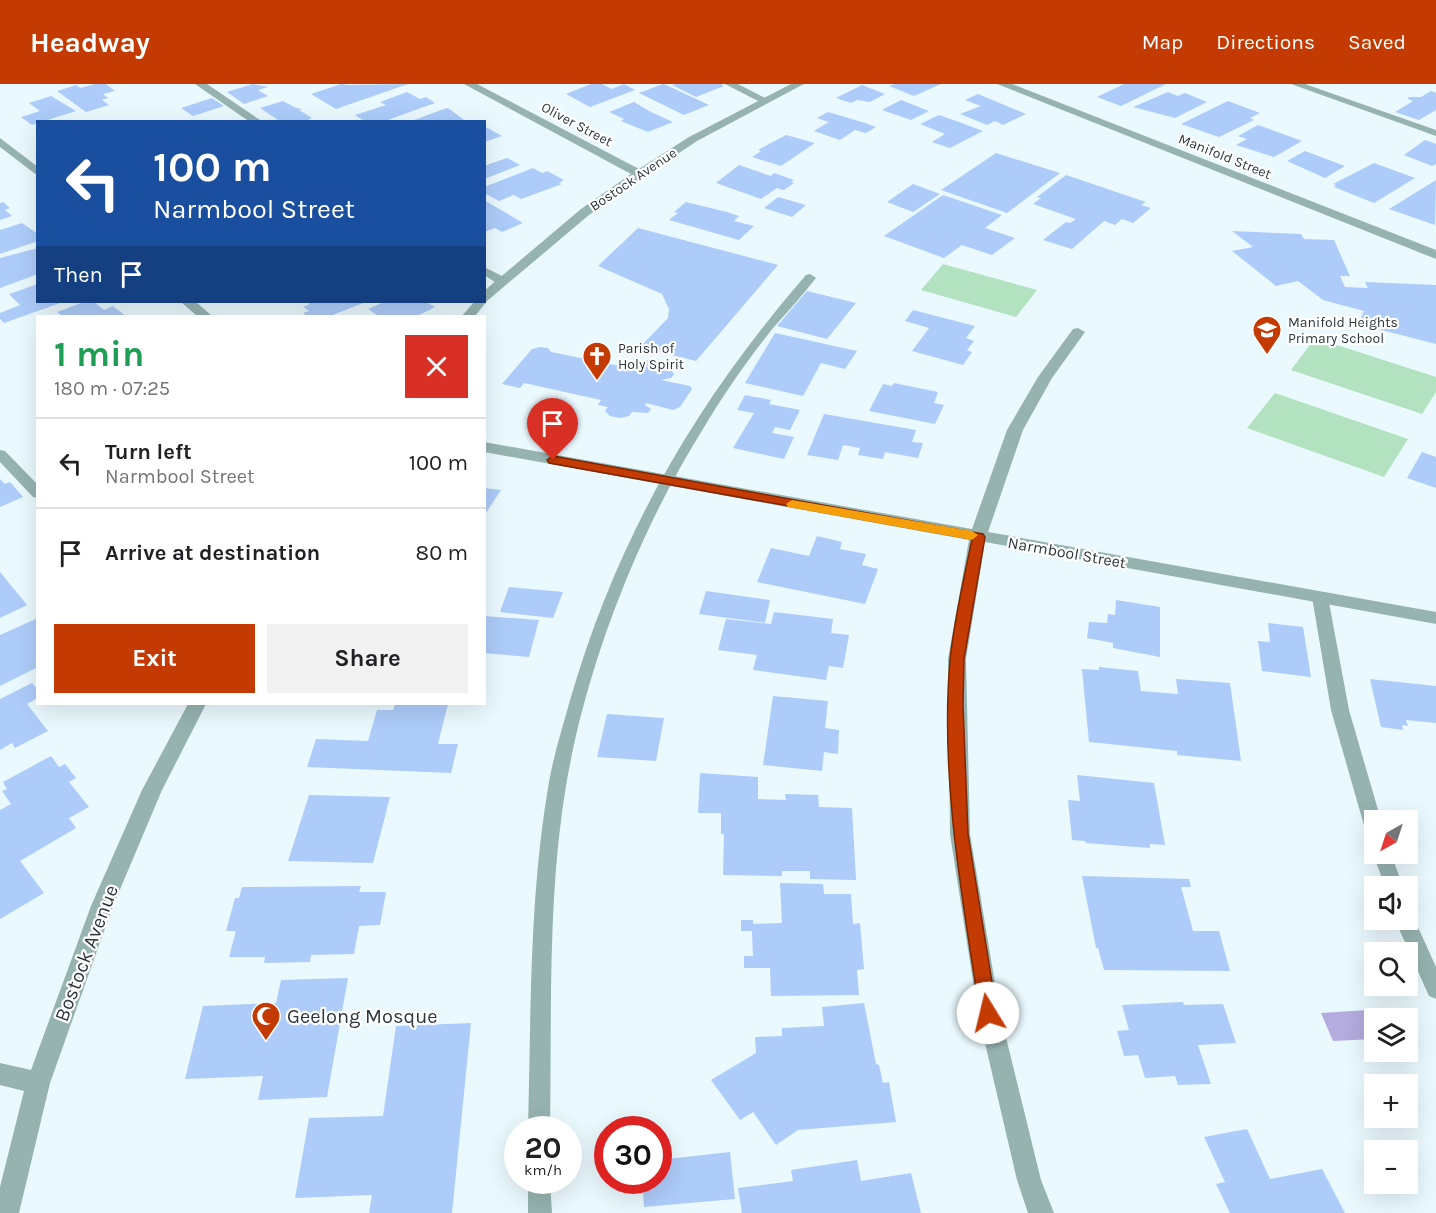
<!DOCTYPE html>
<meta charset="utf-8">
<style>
body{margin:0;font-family:Karla,sans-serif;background:#f2f2f2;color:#202124;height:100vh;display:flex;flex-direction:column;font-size:22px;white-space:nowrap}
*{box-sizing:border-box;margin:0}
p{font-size:20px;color:#757577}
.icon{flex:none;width:33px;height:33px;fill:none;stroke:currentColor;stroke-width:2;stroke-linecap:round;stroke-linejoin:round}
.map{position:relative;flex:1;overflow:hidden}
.side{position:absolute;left:36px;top:231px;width:450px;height:390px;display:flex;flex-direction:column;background:#fff;border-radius:0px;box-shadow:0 6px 24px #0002}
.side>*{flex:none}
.guide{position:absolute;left:36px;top:36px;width:450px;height:183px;border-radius:0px;box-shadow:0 6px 24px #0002;background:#1a4fa0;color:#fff;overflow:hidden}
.needle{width:39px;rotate:219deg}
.tools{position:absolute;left:1364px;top:726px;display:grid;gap:12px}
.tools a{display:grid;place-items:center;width:54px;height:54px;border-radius:0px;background:#fff;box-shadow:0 6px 24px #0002;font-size:30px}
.speed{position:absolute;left:504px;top:1032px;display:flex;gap:12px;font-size:30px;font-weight:700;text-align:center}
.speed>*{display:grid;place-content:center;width:78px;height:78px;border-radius:50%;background:#fff;box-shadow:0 6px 24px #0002;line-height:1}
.speed small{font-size:15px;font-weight:400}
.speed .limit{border:9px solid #d22;background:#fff;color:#111}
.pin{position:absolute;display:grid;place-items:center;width:51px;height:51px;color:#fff;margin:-62px -26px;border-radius:50% 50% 50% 0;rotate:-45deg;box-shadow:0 0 6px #0007}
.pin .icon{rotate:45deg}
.me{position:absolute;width:66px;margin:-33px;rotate:351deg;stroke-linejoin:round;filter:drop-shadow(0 0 4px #0008)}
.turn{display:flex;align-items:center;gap:21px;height:126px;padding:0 18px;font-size:27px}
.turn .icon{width:78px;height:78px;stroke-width:2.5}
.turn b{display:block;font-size:42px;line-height:51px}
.then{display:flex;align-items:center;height:57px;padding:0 18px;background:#0003;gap:12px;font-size:22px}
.round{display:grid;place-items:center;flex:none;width:63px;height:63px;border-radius:0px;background:#f2f2f2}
.head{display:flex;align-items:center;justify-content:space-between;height:102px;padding:0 18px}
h1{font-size:36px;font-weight:700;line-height:45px;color:#1e9e55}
.button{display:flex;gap:12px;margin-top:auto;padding:12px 18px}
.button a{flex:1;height:69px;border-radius:0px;background:#c33b02;color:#fff;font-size:24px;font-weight:700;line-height:69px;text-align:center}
.button a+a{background:#f2f2f2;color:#202124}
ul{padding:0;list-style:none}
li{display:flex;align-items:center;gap:18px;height:90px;padding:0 18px;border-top:2px solid #e0e0e0}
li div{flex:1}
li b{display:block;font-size:22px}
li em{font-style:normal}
header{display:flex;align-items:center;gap:36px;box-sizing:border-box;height:84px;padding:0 30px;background:#c33b02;color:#fff}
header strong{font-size:28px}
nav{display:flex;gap:33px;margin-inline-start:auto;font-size:21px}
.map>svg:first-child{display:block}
</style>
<header>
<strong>Headway</strong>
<nav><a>Map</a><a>Directions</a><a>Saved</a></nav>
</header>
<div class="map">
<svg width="1436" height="1129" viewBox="0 0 1436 1129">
<rect width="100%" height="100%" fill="#eaf9fe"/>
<!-- green -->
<path fill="#b2e2c0" d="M943 180 1037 206 1016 233 921 206Z
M1315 254 1436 293V308L1422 330 1291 286Z
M1275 309 1408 355 1384 393 1247 344Z"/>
<!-- water -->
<path fill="#b4abde" d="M1399 924 1404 934H1374V955L1333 957 1321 929Z"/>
<!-- building -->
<path fill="#adccf9" d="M95 0H106L115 7 103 10 108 14 102 16 109 21 86 28 57 7 76 1 80 4Z
M253 0 268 3 258 6 268 12 244 20 227 8Z
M341 0 349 1 408 0 336 25 311 10Z
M591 0H602L612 5 624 0 635 6 590 23 566 10Z
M663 0H664L709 21 684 31 639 9Z
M675 0H721L724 2 696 13 672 1Z
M895 0H941L914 12 889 2Z
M1124 0H1166L1121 22 1097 13Z
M862 1 885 10 870 18 857 16 851 19 836 14Z
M1431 7 1436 9V26L1419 36 1395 28 1413 17 1408 15 1409 13H1421Z
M407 8 420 15 426 13 435 19 382 38H366L355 31 386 21 380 18Z
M1168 8 1178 12 1185 9 1207 18 1175 34 1133 23Z
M978 10 1026 30 1003 41 995 37 987 41 960 30 981 22 965 16Z
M51 12 76 27 32 41 21 33 40 27 29 19Z
M212 14 224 22 193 32 181 24Z
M901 16 929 27 911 36 882 26Z
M283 17 296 24 303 25 299 26 312 34 303 38H281L260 24Z
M1228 17 1260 29 1250 34 1254 36 1219 53 1181 40Z
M634 18 651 28 673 38 648 48 621 37 624 35 609 28Z
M448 24 467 38H409L441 26Z
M828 28 862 38 876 43 866 49 855 46 840 56 814 47 829 38 817 34Z
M939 31 959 38 983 47 950 64 932 58 945 50 920 40Z
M1258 41 1302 57 1274 73 1236 61 1247 55 1238 52Z
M484 42 502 52 484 58Z
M786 51 815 59 781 82 752 73 761 67 758 66Z
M1425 56 1436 60V80L1432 82 1404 71Z
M1305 67 1345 82 1325 94 1287 77Z
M996 69 1060 89 1007 129 941 106Z
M507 74 520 81 484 95V82Z
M1374 79 1415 94 1374 119 1334 103 1336 101 1333 100Z
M739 81 771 92 774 89 794 96 791 98 794 99 784 106 777 104 761 115 716 99Z
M533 84 542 89 547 87 564 96 559 99 562 100 521 115 514 111 499 117 484 109V103Z
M1066 91 1146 118 1141 121 1151 124 1133 139 1122 135 1115 141 1104 137 1072 165 1043 156 1066 138 1070 139 1076 135 1033 120 1041 114 1037 113Z
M1436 96 1435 141 1389 125Z
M913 100 940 110 913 128 887 118Z
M943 111 1002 131 985 144 1015 154 992 171 962 161 944 174 884 152Z
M778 113 806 121 792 133 764 124Z
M484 116 523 139 502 148 495 144 484 148Z
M3 118 10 124 5 126 12 132 0 136V119Z
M686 118 727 128 739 132 734 137 754 142 739 156 669 136 678 129 674 128Z
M22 139 38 150V157L0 170V146Z
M638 144 778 181 696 277 640 263 668 234 669 225 662 210 598 182Z
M1232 147 1301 150 1304 155 1334 156 1350 192H1340L1345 203 1368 204 1365 198 1436 201V260L1358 240 1364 227 1323 216 1298 197 1276 202 1232 167 1253 163Z
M38 164V190L0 204V174Z
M38 200V218H63L4 239 0 235V229L20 221 9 210Z
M807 207 856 219 827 255 777 242Z
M84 218H94L104 226 113 222 126 232H62L57 228Z
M306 218H366L330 232H307L303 229 309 227 303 223 310 220Z
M384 218H426L435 223 417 232H374L377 231 368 225Z
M913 226 975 242 966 254 974 257 967 266 972 268 963 281 912 267 929 244 905 237Z
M775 249 857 267 845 285 821 279 803 312 745 299Z
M540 263 548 264 551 268 625 283 630 277 639 279 650 275 659 276 664 281 662 284 671 286 674 290 671 294 661 296 690 302 692 305 680 323 673 326 646 319 645 321 651 325 648 329 632 328 629 332 620 334 610 332 605 327 608 323 598 321 601 316 524 299 520 304 502 300 532 265Z
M894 299 938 308 934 319 944 321 935 340 869 327 883 300 892 302Z
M745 311 771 316 769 320 800 326 790 346 775 343 772 349 794 353 784 375 733 364 754 329 737 326Z
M824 330 916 346 912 358 923 359 918 374 885 368 883 375 858 371 860 364 843 361 838 376 807 371Z
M1422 368 1436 373V404L1407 394Z
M0 395 5 400 10 398 23 413 0 423Z
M484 404 501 406 484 432Z
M817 452 842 458 840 465 866 470 862 481 878 485 865 520 757 498 771 464 809 472Z
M0 488 27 521 0 534Z
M509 503 563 508 553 534 500 528Z
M706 507 770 516 765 539 699 530Z
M1116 516 1160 523V573L1113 564V559L1087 554 1089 538 1107 539 1108 530 1115 531Z
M774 528 833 535 831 549 849 551 843 584 829 582 826 596 753 586 757 571 718 566 726 535 771 540Z
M484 532 539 536 529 573 484 569Z
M38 534V583L0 602V551Z
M1268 539 1303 543 1311 593 1262 587 1258 557 1270 558Z
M1099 583 1138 587 1141 607 1178 610 1176 595 1230 599 1241 677 1177 671V667L1089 658 1082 585 1099 586Z
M1370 595 1436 602V639L1406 636 1408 642 1402 641 1403 646 1381 643Z
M32 599 38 606V614L27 620 48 647 15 664 12 659 0 666V615Z
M773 612 828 617 825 644 839 646 838 670 824 668 822 687 763 681Z
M395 620H448L438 660H458L451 689 307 683 316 655 368 657 377 626H393Z
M607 630 664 634 656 677 597 673Z
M51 672 59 683 65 680 76 694 69 698 89 723 69 734 76 744 20 777 44 809 0 835V726L11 720 2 707 7 705 3 698Z
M700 689 758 693V715L786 716 785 710 818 711 819 723 852 724 856 796 810 795V787H782V792L723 791 724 750H721V729H698Z
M1077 691 1154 699 1165 761 1150 760V764L1086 759 1085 757 1072 756 1068 716 1080 717Z
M309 711 390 713 373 779 288 777Z
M1082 792 1189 795 1191 803H1181L1193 847H1219L1230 887 1104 886 1098 864H1096Z
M780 799 823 800 824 810H851L853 840 860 839 864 885 857 886 859 911 771 912 770 884H744V872H753L752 847H741V836H753V840L782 839Z
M361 802 359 808H386L380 841 359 842 354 870 311 871 310 878 264 879 265 873H229L236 847H226L235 814H239L242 803Z
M348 894 327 1013 258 1016 263 992 185 995 203 922 276 919 281 896Z
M1183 918 1184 921 1223 920 1236 959 1198 961 1211 1000 1178 1001 1175 992 1145 994 1138 971 1124 972 1117 947 1129 946 1122 921Z
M864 919 876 980 879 981 883 999 889 998 896 1038 798 1046 776 1061 753 1028 740 1036 711 996 756 969 755 953 782 952V944L824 942 822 923Z
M471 939 452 1129H369L372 1111 295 1114 309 1034 383 1032 396 942Z
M1247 1045 1270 1095 1322 1085 1345 1129H1230L1216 1100 1225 1098 1204 1053Z
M730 1068 735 1115 644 1123 642 1096H658V1076Z
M857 1076 861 1097 911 1089 921 1129H742L738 1104 793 1097 791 1086Z"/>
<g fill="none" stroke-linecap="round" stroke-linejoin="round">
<!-- lane -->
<path fill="#96b3b0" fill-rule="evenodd" d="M195 0H207L263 38H250Z
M725 0H738L771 17 762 19Z
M1291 0H1305L1436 46V52Z
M484 183 506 194V200H498L484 191Z
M810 190 816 194C803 211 788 227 774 243 748 275 724 310 703 345 639 447 588 577 567 696 547 810 552 930 550 1046H528C531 930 529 812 549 698 554 670 563 641 571 613 618 452 696 318 806 191Z
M0 366 5 367 38 401V414L33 413 0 378Z
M1320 508 1328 513 1349 626 1381 736H1374V752L1367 750 1365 745 1331 626 1312 513Z
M1374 767V770H1391L1403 802H1385L1373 770Z
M1407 828 1412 830 1436 883V915L1429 912 1395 836H1407Z
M528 1096H550L552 1129H528Z"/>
<!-- street -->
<path fill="#96b3b0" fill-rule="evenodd" d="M464 0H477L639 85 689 53 791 0H804L697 57 643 93 589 131 487 217 475 232H462L474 218H484V207L581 125 631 90Z
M997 0H1012L1436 166V175Z
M0 54 38 83V92L0 63Z
M181 218H196L212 232H197Z
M1078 244 1085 248 1052 294 1023 346 988 448 1436 528V540L985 458 966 575 970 750 1000 929 1041 1096 1054 1129H1028L1017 1096 978 929 950 750 948 575 969 456 484 368V358L972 445 1007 346 1038 293 1073 245Z
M188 620H206L162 706 113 822 50 999 19 1129H0V1103L24 1007 0 1001V979L31 986 91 822 142 706Z"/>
</g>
<!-- route -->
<path fill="#c33b02" stroke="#7f2601" stroke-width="1.5" d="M553 372 983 450 985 453 964 575 963 621 968 750 997 929 995 934 988 936 982 934 980 929C962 813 940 694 950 576 954 536 964 495 972 455L549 379 547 376Z"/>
<!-- slow -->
<path fill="#f59e0b" d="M792 416 972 447 978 451 972 456 788 423 786 420Z"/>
<!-- icons -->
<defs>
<g id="school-pin" transform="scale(1.5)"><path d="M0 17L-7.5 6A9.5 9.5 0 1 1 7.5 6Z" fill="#c33b02" stroke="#fff"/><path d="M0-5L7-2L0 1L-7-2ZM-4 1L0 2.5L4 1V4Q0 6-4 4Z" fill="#fff"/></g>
<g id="church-pin" transform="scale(1.5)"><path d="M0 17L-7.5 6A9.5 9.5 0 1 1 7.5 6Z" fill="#c33b02" stroke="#fff"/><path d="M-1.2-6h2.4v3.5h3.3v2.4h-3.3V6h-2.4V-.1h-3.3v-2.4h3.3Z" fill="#fff"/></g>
<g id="mosque-pin" transform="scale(1.5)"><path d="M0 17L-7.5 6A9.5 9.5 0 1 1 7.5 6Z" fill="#c33b02" stroke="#fff"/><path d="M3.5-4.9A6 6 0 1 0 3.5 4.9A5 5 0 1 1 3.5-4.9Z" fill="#fff"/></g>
</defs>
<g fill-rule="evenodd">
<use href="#school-pin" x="1267" y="246"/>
<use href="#church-pin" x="597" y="272"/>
<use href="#mosque-pin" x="266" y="932"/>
</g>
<g text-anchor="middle" stroke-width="4.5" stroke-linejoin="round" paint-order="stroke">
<!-- far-street labels -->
<g font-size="14" fill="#2d363a" stroke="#fff">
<text transform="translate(577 40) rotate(28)" y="5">Oliver Street</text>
<text transform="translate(1225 72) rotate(22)" y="5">Manifold Street</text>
<text transform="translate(633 95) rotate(-34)" y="5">Bostock Avenue</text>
</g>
<!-- far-poi labels -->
<g font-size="14" fill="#2d363a" stroke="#fff" text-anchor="start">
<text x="1288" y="243">Manifold Heights<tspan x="1288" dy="16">Primary School</tspan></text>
<text x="618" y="269">Parish of<tspan x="618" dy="16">Holy Spirit</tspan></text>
</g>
<!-- street labels -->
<g font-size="16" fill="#2d363a" stroke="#fff">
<text transform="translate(1067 468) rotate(10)" y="6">Narmbool Street</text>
</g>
<!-- near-street labels -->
<g font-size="20" fill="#2d363a" stroke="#fff">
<text transform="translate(86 869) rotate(-69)" y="7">Bostock Avenue</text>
</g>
<!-- near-poi labels -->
<g font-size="20" fill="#2d363a" stroke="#fff" text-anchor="start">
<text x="287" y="939">Geelong Mosque</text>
</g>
</g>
</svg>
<div class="tools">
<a><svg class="needle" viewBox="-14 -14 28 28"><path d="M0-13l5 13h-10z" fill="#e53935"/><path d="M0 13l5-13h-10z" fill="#757577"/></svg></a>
<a><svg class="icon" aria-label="sound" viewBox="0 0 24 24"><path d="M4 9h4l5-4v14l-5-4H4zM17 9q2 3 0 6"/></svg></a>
<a><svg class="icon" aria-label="search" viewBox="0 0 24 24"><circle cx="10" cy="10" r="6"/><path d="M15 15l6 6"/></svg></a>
<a><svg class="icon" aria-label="layers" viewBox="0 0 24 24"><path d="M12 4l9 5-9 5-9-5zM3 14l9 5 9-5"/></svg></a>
<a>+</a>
<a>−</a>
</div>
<div class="speed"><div>20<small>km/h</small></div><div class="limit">30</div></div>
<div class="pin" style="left:553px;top:376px;background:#d93025"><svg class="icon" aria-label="arrive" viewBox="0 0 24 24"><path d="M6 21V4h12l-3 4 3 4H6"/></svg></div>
<svg class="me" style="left:988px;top:929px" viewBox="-20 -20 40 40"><circle r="19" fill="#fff"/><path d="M0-13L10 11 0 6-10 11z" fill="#c33b02"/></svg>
<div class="guide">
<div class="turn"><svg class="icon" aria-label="left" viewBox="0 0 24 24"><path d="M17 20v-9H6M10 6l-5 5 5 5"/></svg><div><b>100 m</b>Narmbool Street</div></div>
<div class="then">Then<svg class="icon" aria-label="arrive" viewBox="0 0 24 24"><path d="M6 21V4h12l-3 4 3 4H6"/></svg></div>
</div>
<section class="side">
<div class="head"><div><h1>1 min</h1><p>180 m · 07:25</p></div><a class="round" style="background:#d93025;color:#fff"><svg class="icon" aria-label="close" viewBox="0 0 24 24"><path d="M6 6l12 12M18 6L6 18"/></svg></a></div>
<ul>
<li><svg class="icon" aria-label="left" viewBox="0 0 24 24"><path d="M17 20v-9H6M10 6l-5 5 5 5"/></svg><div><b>Turn left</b><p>Narmbool Street</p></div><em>100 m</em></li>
<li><svg class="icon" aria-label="arrive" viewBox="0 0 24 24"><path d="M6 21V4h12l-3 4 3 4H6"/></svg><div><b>Arrive at destination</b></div><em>80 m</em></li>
</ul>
<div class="button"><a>Exit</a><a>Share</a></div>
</section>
</div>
